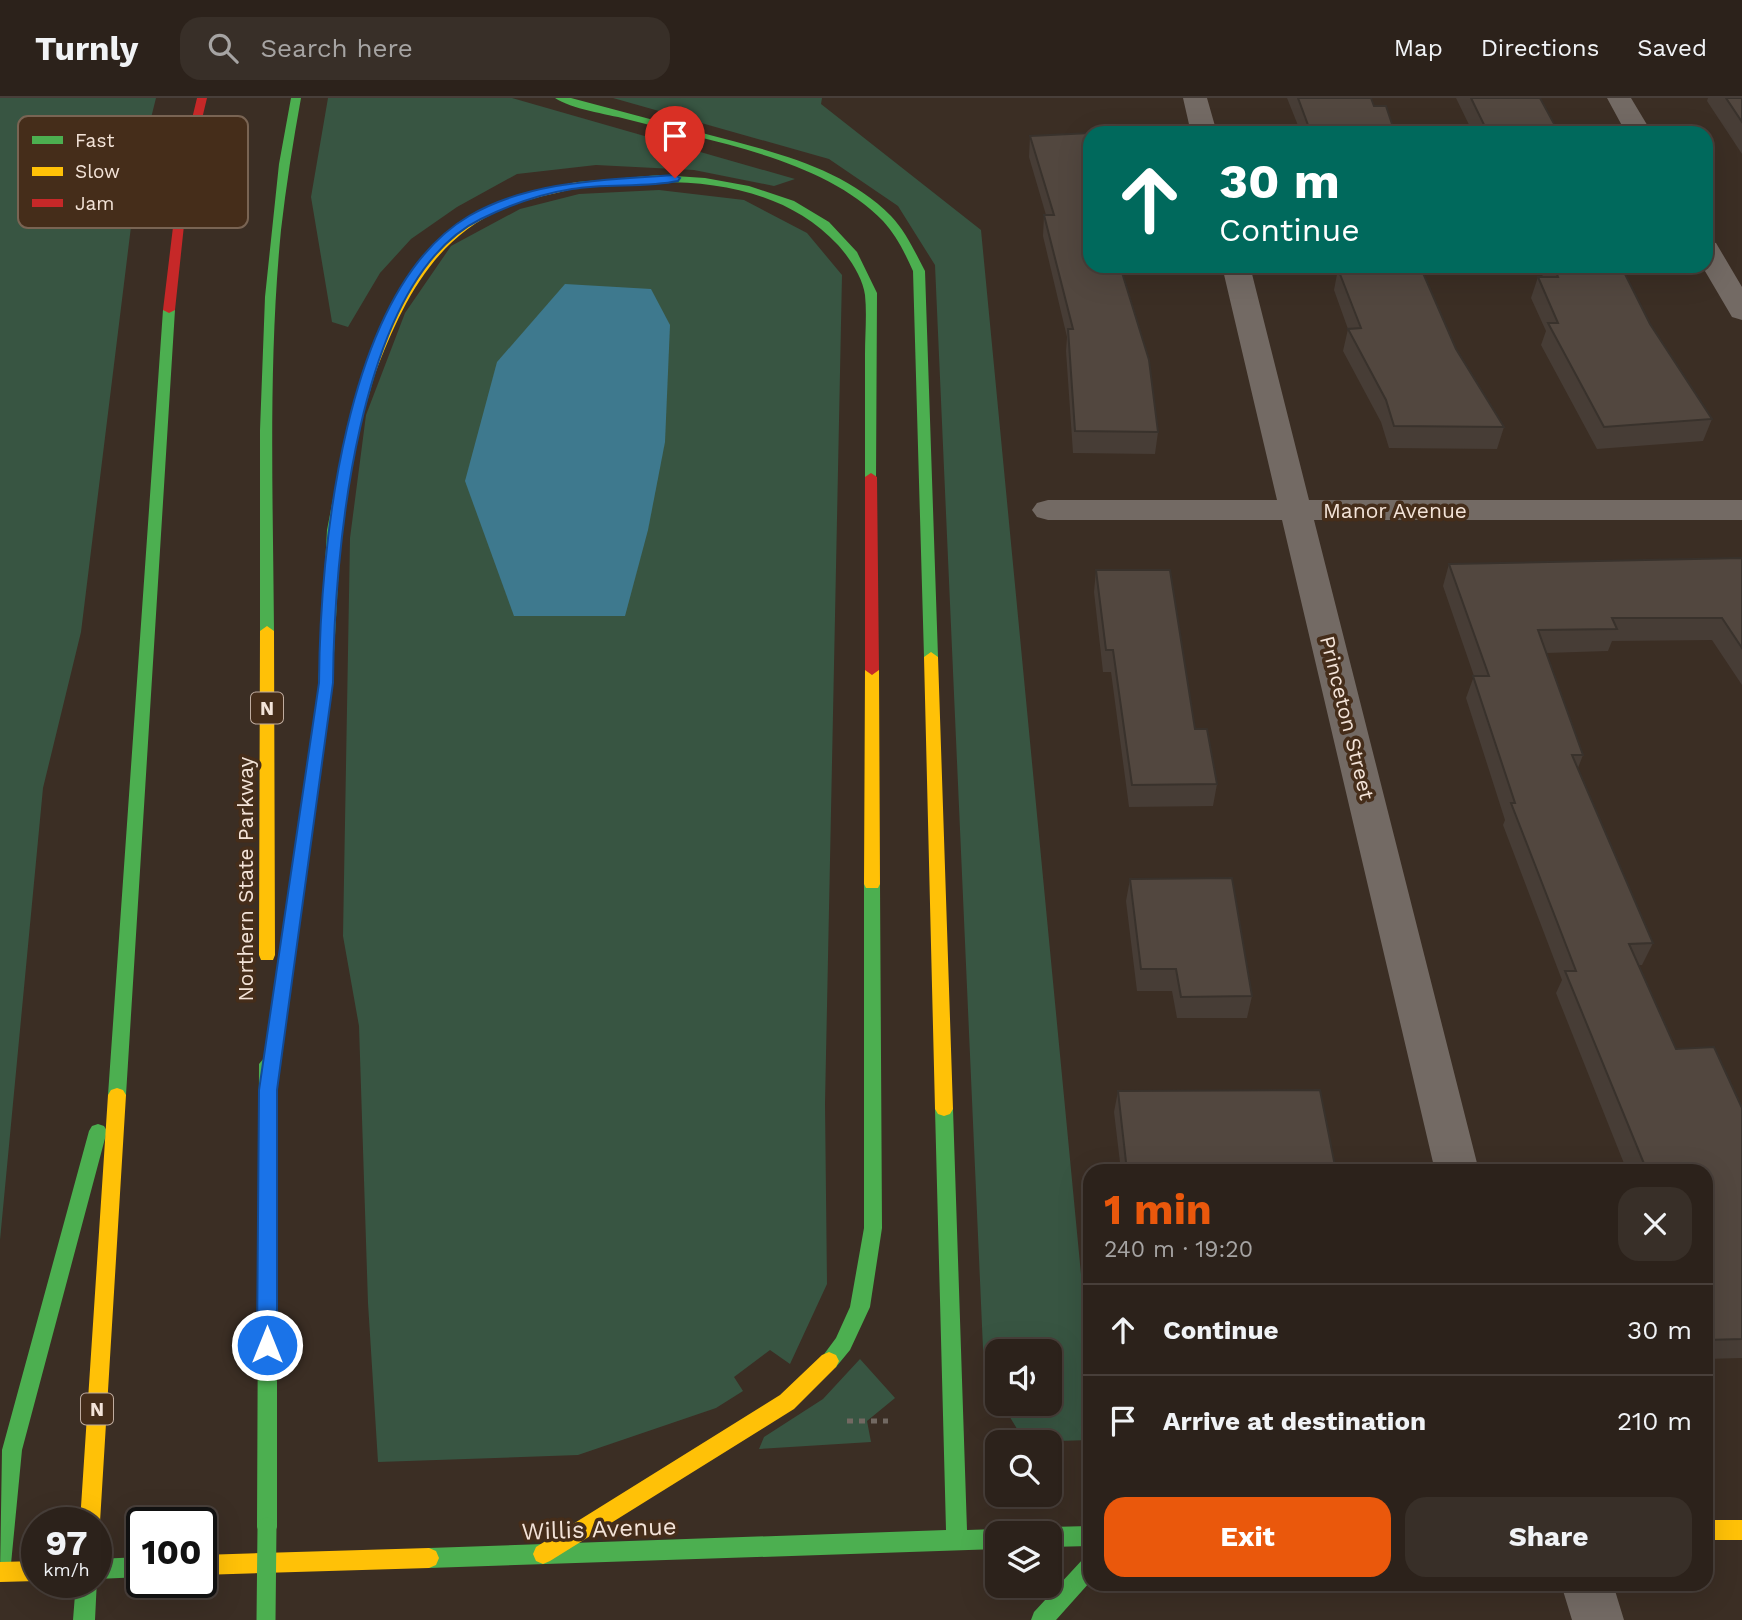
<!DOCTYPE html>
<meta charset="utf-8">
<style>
body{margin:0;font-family:"Work Sans",sans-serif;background:#382f28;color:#f1f3f6;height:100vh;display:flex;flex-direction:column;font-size:26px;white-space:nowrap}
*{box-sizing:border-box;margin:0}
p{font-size:23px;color:#a6a4a3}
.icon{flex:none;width:38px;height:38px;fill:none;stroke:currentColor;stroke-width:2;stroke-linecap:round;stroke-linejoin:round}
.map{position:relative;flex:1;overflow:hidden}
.drawer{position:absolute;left:1083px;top:1066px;width:630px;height:427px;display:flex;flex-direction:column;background:#2c221b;border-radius:21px;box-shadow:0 7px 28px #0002,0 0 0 2px #483f3a}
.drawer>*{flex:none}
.guide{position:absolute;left:1083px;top:28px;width:630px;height:147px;border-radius:21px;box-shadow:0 7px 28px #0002,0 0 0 2px #483f3a;background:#00695c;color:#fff;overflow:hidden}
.controls{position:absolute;left:985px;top:1241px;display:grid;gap:14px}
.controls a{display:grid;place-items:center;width:77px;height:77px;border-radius:14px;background:#2c221b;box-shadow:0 7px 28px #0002,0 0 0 2px #483f3a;font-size:35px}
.speed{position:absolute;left:21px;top:1409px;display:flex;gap:14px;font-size:35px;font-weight:700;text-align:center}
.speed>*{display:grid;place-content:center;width:91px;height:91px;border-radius:50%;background:#2c221b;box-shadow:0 7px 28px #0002,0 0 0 2px #483f3a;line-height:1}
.speed small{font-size:18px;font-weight:400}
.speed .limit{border:4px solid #111;border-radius:10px;background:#fff;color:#111}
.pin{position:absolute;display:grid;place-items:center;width:60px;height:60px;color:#fff;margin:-72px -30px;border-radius:50% 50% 50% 0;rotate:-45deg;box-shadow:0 0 7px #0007}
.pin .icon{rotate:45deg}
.me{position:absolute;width:77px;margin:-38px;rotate:0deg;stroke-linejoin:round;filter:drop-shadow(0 0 5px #0008)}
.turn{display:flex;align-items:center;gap:24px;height:147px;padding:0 21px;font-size:32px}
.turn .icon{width:91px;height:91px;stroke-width:2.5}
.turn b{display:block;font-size:49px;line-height:60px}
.round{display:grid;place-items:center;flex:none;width:74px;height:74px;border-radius:21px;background:#382f28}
.headline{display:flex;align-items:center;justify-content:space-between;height:119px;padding:0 21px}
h1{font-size:42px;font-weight:700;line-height:52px;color:#ea580c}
.primary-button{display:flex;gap:14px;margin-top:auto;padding:14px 21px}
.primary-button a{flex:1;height:80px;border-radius:21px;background:#ea580c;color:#fff;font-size:28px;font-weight:700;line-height:80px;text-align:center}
.primary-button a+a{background:#382f28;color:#f1f3f6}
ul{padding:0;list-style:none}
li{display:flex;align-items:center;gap:21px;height:91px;padding:0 21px;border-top:2px solid #483f3a}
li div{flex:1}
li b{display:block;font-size:26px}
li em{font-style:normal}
header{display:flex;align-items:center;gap:42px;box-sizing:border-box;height:98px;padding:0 35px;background:#2c221b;border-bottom:2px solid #483f3a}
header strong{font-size:33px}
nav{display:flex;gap:38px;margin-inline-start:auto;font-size:24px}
.search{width:490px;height:63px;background:#382f28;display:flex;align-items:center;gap:18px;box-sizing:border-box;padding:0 24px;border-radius:21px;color:#a6a4a3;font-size:26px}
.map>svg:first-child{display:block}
</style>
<header>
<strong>Turnly</strong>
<div class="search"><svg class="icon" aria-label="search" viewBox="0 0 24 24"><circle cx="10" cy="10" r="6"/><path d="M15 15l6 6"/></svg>Search here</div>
<nav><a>Map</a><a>Directions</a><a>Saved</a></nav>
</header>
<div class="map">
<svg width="1742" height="1522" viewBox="0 0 1742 1522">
<rect width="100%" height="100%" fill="#3b2e24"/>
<!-- green -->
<path fill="#385542" d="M0 0H156L138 72 81 534 43 690 0 1142Z
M328 0H512L795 81 774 88 694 72 596 67 517 76 457 109 411 141 380 175 348 229 332 224 311 99Z
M613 0H822L821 6 981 132 1090 1270V1342L1025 1344 1002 1306H1050V1253H998L997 1297 984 1273 935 167 898 108 829 61Z
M659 92 744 102 807 135 842 177 825 1006 827 1186 790 1266 770 1252 734 1279 743 1293 716 1310 578 1357 378 1364 368 1205 359 928 343 838 350 440 366 317 405 215 451 148 520 111 579 96Z
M860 1261 895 1300 867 1323 871 1344 759 1351 764 1339 823 1301Z"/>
<!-- water -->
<path fill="#3e798e" d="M565 186 651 191 670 227 665 344 648 432 625 518H514L465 383 497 264Z"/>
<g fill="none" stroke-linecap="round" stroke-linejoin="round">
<!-- path -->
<path stroke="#726962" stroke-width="5" stroke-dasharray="6 6" stroke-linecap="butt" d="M847 1323H888"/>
<!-- street -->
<path fill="#736a64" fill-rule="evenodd" d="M1183 0H1207L1217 35H1191Z
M1607 0H1631L1652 35H1626Z
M1706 143 1716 145 1742 189V222L1732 219 1702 168H1706Z
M1222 168H1250L1309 402H1742V422H1314L1479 1073H1435L1282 422H1048L1037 419 1032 412 1037 405 1048 402H1277Z
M1561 1486H1613L1624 1522H1572Z"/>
<!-- fast -->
<path fill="#4caf50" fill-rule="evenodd" d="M291 0H301C293 44 286 88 281 132 268 265 273 400 274 533L267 538 260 533V332L265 199 279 66Z
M555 0H571C616 12 661 24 706 36 770 53 843 69 891 118 906 134 915 154 925 173L938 559 936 562 931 564 924 559 913 173C905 155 896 137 883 123 823 60 708 43 626 21 607 16 571 11 555 0Z
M660 77 705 80 749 88 794 103 829 124 857 154 877 195 876 382H866L865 379C865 338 865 297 865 256 865 237 867 216 865 197 863 180 849 159 838 147 772 76 665 79 577 90L572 87 577 84Z
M169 209 175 212 126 997 123 1002 117 1004 111 1002 108 997 163 212Z
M369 272 375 276 357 338 341 432 332 590 277 992V1429L274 1436 267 1439 260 1436 257 1429 259 966 264 960 318 590 327 432 345 338 363 276Z
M872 780 878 782 880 786 882 1130 870 1209 850 1252 836 1269 829 1272 822 1269 819 1263 836 1240 850 1209 864 1130V786L866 782Z
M944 1004 950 1006 953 1011 967 1432 998 1431 1005 1434 998 1435V1451L429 1470 422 1467 419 1460 422 1453 429 1450 946 1432 935 1011 938 1006Z
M98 1026 104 1028 107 1033 22 1352 11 1466 7 1473 0 1476 2 1352 89 1033 92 1028Z
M1090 1428V1448L1050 1449V1435H1041L1050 1429Z
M1090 1458V1484L1056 1522H1031L1034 1514 1083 1461Z
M142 1459V1479L97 1481 95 1522H73L76 1484H96V1461Z"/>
<!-- slow -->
<path fill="#ffc107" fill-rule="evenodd" d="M577 84 582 87 581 89C554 96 528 100 503 111 432 141 401 208 375 276L369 280 365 279 363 276C390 206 422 139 494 107 520 95 549 90 577 84Z
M267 528 274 533 275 857 273 862H261L259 857 260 533Z
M931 554 938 559 953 1011 950 1016 944 1018 938 1016 935 1011 924 559Z
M872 567 879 572 880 786 878 790H866L864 786 865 572Z
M117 990 123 992 126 997 100 1424 96 1432V1424H80L108 997 111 992Z
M829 1254 836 1257 839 1263 836 1269 794 1311 550 1463 543 1466 536 1463 533 1456 536 1449 780 1297 822 1257Z
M1706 1422H1742V1442H1706Z
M429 1450 436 1453 439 1460 436 1467 429 1470 201 1477V1457Z
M37 1463V1483L0 1484V1464Z"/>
<!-- jam -->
<path fill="#c62828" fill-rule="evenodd" d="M197 0H207L190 71 175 212 169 215 163 212 180 71Z
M871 375 877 379 879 572 872 577 865 572V379Z"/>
<!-- fast-bridge -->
<path stroke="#4caf50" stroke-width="19" d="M266 1522 267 1429"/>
</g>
<!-- wall -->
<path fill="#473d36" d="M1287 0H1371L1374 8 1395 35H1301Z
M1456 0H1540L1559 35H1473Z
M1708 0H1742V56L1707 3Z
M1030 38 1090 168H1128L1127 177H1123L1158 334 1155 356 1073 355 1066 253 1067 239 1043 138 1044 117H1046L1029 59Z
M1344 168H1420L1456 251 1504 329 1497 351 1389 350 1381 324 1343 253 1348 231 1334 192 1338 171H1345Z
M1539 168H1621L1650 226 1712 321 1703 343 1597 351 1541 247 1546 233 1531 200 1538 179H1543Z
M1742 460V587L1712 542 1612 543 1608 553 1546 555 1583 657 1578 670 1653 845 1642 867H1639L1676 951 1742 1010V1260L1706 1261V1073H1627L1556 895 1562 882 1503 727 1505 722 1466 600 1474 578 1443 488 1449 466Z
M1096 472 1195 631 1217 686 1213 708 1129 709 1111 574H1103L1094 494Z
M1130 781 1252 898 1247 920H1177L1172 893H1137L1126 803Z
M1118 993 1336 1073H1121L1114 1014Z"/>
<!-- building -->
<path fill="#52473f" stroke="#39322c" stroke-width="2" d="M1298 0H1371L1374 8H1386L1395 35H1311Z
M1471 0H1540L1559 35H1488Z
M1726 0H1742V24Z
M1090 35V168H1120L1149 262 1158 334 1075 333 1068 231H1073L1044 117H1054L1030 38Z
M1356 168H1420L1456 251 1504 329 1394 328 1386 302 1348 231 1361 230 1338 171H1357Z
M1554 168H1621L1650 226 1712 321 1604 329 1548 225H1558L1538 179H1558Z
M1742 460V550L1722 520H1612L1617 531 1538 532 1583 657H1572L1653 845 1629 846 1676 951 1714 949 1742 1010V1241L1706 1242V1073H1647L1565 873H1576L1511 705H1515L1473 578H1489L1449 466Z
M1096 472H1170L1195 631H1207L1217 686 1132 687 1113 552H1106Z
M1232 780 1252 898 1181 899 1176 871H1141L1130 781Z
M1320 992 1336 1073H1127L1118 993Z"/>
<!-- route -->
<path fill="#1a73e8" stroke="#114b97" stroke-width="2" d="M675 77 680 80 678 83C644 90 607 85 572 91 541 96 509 107 481 121 355 182 334 462 333 585L277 992V1247L274 1253 267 1256 260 1253 257 1247 259 992 319 585C320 453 343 192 469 118 531 82 606 82 675 77Z"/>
<g text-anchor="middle" stroke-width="7" stroke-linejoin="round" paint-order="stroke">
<!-- shield labels -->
<g fill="#452d1a" stroke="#bfac9f" stroke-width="2">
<rect x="251" y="594.5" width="32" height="31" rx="5"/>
<rect x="81" y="1295.5" width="32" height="31" rx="5"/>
</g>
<g font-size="19" font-weight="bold" fill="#f3e3d8">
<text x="267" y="617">N</text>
<text x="97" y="1318">N</text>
</g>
<!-- street labels -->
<g font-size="21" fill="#f3e3d8" stroke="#452d1a">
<text x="1395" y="420">Manor Avenue</text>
<text transform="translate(1347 620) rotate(76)" y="7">Princeton Street</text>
<text transform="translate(246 781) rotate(-90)" y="7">Northern State Parkway</text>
</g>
<!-- near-street labels -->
<g font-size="24" fill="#f3e3d8" stroke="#452d1a">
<text transform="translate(599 1431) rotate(-2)" y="8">Willis Avenue</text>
</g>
</g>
<!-- legend -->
<rect x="18" y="18" width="230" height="112" rx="10" fill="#452d1a" stroke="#796453" stroke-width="2"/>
<rect x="32" y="38" width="31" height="8" fill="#4caf50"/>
<rect x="32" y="69" width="31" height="9" fill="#ffc107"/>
<rect x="32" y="101" width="31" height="8" fill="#c62828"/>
<g font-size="19" fill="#f3e3d8">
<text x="75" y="49">Fast</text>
<text x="75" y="80">Slow</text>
<text x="75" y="112">Jam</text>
</g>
</svg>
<div class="controls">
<a><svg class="icon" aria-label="sound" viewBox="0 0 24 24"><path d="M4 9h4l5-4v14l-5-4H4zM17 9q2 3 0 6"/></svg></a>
<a><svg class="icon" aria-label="search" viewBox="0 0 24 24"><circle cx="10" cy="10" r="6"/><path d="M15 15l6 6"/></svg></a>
<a><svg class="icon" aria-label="layers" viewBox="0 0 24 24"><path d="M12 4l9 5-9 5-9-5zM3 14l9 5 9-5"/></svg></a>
</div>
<div class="speed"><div>97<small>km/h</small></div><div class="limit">100</div></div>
<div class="pin" style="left:675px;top:80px;background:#d93025"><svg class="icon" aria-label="arrive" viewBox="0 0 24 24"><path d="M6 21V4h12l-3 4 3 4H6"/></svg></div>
<svg class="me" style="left:267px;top:1247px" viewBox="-20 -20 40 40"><circle r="17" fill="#1a73e8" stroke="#fff" stroke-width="3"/><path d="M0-11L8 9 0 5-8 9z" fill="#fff"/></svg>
<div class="guide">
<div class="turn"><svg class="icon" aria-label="ahead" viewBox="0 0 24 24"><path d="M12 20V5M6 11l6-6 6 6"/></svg><div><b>30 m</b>Continue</div></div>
</div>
<section class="drawer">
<div class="headline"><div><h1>1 min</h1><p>240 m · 19:20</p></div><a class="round"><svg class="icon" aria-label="close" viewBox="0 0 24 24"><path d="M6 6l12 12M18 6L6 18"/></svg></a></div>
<ul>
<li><svg class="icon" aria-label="ahead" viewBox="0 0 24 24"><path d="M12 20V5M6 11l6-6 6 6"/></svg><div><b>Continue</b></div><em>30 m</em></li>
<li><svg class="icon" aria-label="arrive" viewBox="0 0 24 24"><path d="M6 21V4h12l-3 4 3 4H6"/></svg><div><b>Arrive at destination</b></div><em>210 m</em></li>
</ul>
<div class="primary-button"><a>Exit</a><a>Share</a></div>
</section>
</div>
